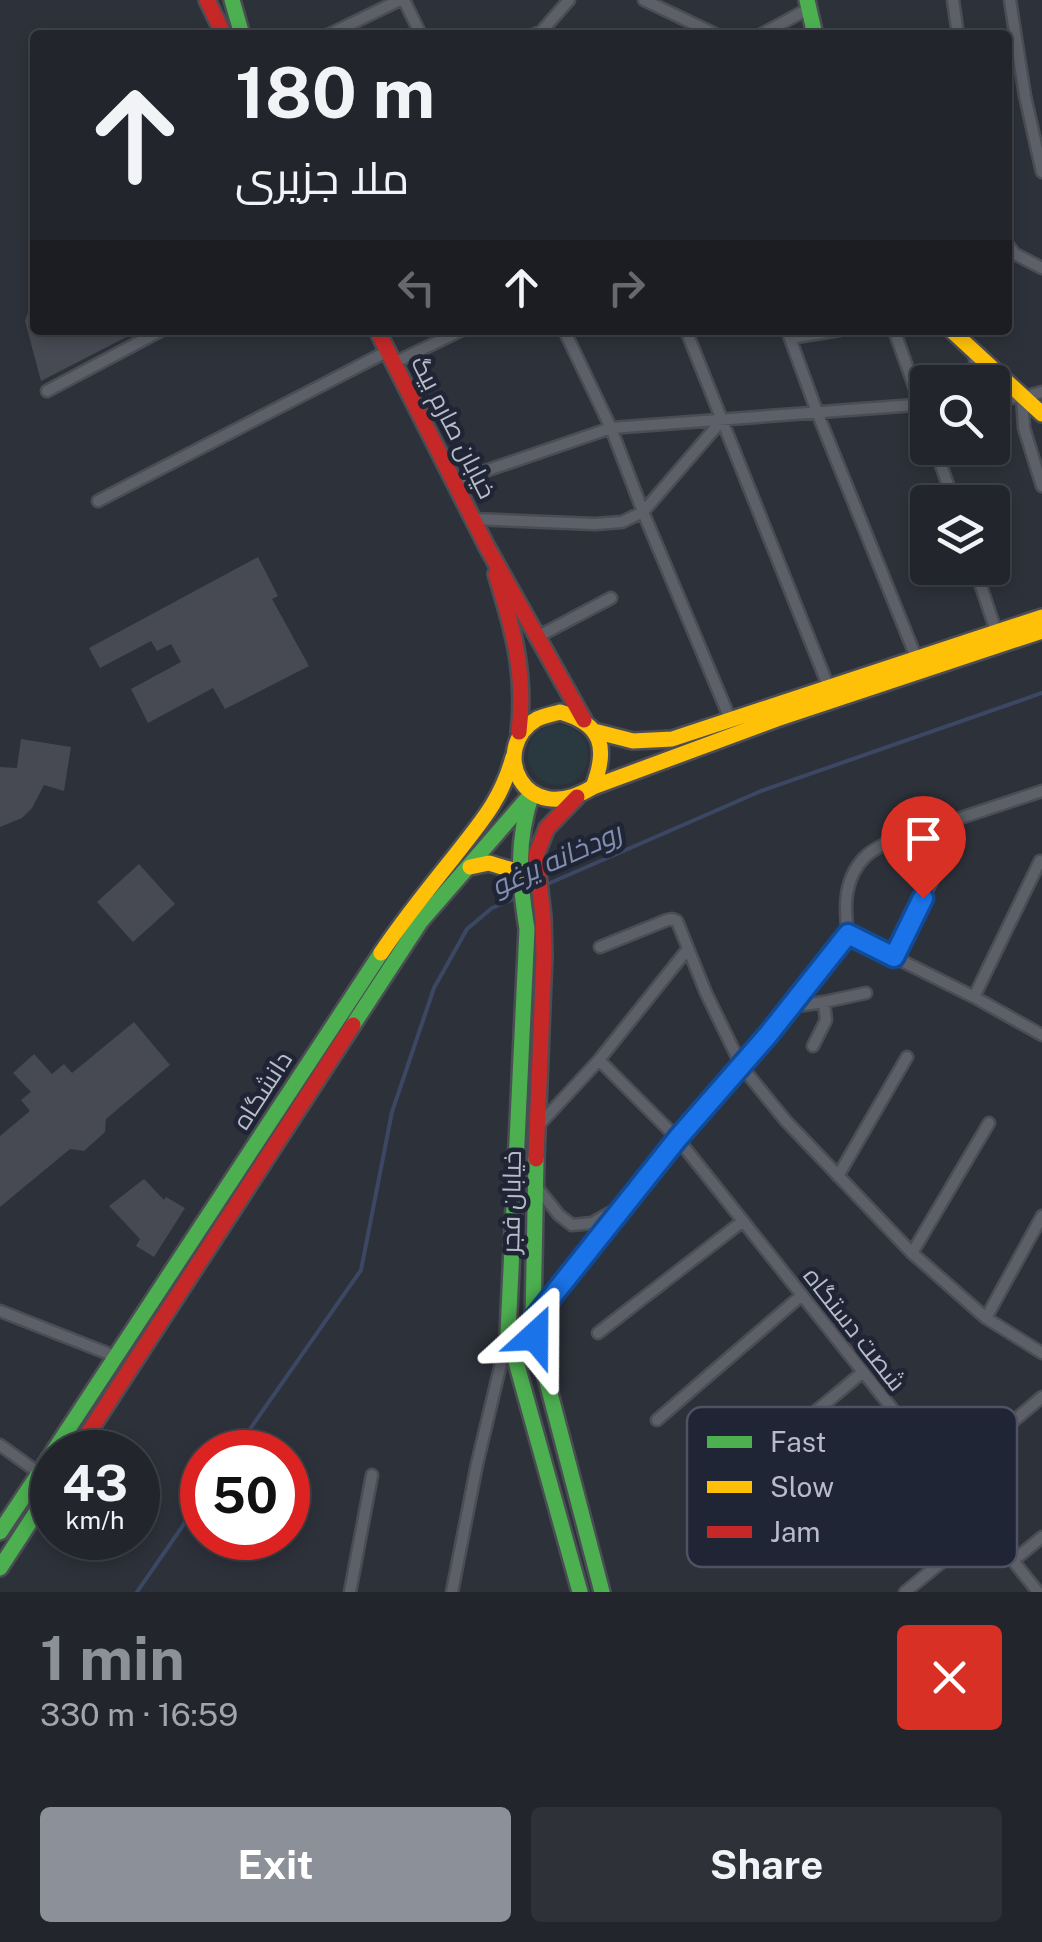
<!DOCTYPE html>
<meta charset="utf-8">
<style>
body{margin:0;font-family:"Public Sans",Cairo,sans-serif;background:#2e3138;color:#f1f3f6;height:100vh;display:flex;flex-direction:column;font-size:38px;white-space:nowrap}
*{box-sizing:border-box;margin:0}
p{font-size:32px;color:#a2a5a9}
.icon{flex:none;width:55px;height:55px;fill:none;stroke:currentColor;stroke-width:2;stroke-linecap:round;stroke-linejoin:round}
.map{position:relative;height:1592px;overflow:hidden}
.drawer{display:flex;flex-direction:column;background:#22252c;flex:1}
.drawer>*{flex:none}
.banner{position:absolute;left:30px;top:30px;width:982px;height:305px;border-radius:10px;box-shadow:0 5px 15px #0003,0 0 0 2px #3f4248;background:#22252c;color:#f1f3f6;overflow:hidden}
.buttons{position:absolute;left:910px;top:365px;display:grid;gap:20px}
.buttons a{display:grid;place-items:center;width:100px;height:100px;border-radius:10px;background:#22252c;box-shadow:0 5px 15px #0003,0 0 0 2px #3f4248;font-size:50px}
.speed{position:absolute;left:30px;top:1430px;display:flex;gap:20px;font-size:50px;font-weight:700;text-align:center}
.speed>*{display:grid;place-content:center;width:130px;height:130px;border-radius:50%;background:#22252c;box-shadow:0 5px 15px #0003,0 0 0 2px #3f4248;line-height:1}
.speed small{font-size:25px;font-weight:400}
.speed .limit{border:15px solid #d22;background:#fff;color:#111}
.pin{position:absolute;display:grid;place-items:center;width:85px;height:85px;color:#fff;margin:-102px -42px;border-radius:50% 50% 50% 0;rotate:-45deg;box-shadow:0 0 10px #0007}
.pin .icon{rotate:45deg}
.me{position:absolute;width:110px;margin:-55px;rotate:24deg;stroke-linejoin:round;filter:drop-shadow(0 0 8px #0008)}
.turn{display:flex;align-items:center;gap:35px;height:210px;padding:0 40px;font-size:45px}
.turn .icon{width:130px;height:130px;stroke-width:2.5}
.turn b{display:block;font-size:70px;line-height:85px}
.lanes{display:flex;align-items:center;height:95px;padding:0 40px;background:#0003;justify-content:center;gap:50px;direction:ltr}
.lanes .off{opacity:.35}
.round{display:grid;place-items:center;flex:none;width:105px;height:105px;border-radius:10px;background:#2e3138}
.summary{display:flex;align-items:center;justify-content:space-between;height:170px;padding:0 40px}
h1{font-size:60px;font-weight:700;line-height:75px;color:#8c9099}
.primary-button{display:flex;gap:20px;margin-top:auto;padding:20px 40px}
.primary-button a{flex:1;height:115px;border-radius:10px;background:#8c9099;color:#fff;font-size:40px;font-weight:700;line-height:115px;text-align:center}
.primary-button a+a{background:#2e3138;color:#f1f3f6}
.map>svg:first-child{display:block}
</style>
<div class="map">
<svg width="1042" height="1592" viewBox="0 0 1042 1592">
<rect width="100%" height="100%" fill="#2d313a"/>
<!-- green -->
<path fill="#2a3940" d="M528 755a30 30 0 1 1 60 0a30 30 0 1 1-60 0Z"/>
<g fill="none" stroke-linecap="round" stroke-linejoin="round">
<!-- stream -->
<path stroke="#3c4764" stroke-width="4" d="M543 886 761 791 1042 693
M234 1452 361 1270 392 1112 434 988 467 929 492 908 516 898
M137 1592 202 1498"/>
</g>
<!-- building -->
<path fill="#474a52" d="M33 297 35 330H140L41 381 25 321Z
M258 557 278 596 272 599 309 666 225 709 213 688 148 723 131 689 181 662 171 644 157 651 151 641 100 668 89 648Z
M21 739 71 747 64 791 44 785 32 808 22 818 0 827V767L17 768Z
M139 864 175 904 133 942 97 902Z
M134 1022 170 1065 106 1119 105 1132 84 1151 70 1149 0 1207V1136L30 1111 21 1100 31 1092 13 1073 34 1054 52 1074 64 1064 72 1073Z
M144 1179 164 1200 166 1197 185 1208 154 1257 136 1246 140 1239 109 1206Z"/>
<g fill="none" stroke-linecap="round" stroke-linejoin="round">
<!-- street casing -->
<g stroke="#4b4d54" stroke-width="15">
<path id="street" d="M404 0 421 35
M644 0 717 35
M953 0 958 35
M1010 0 1025 96 1042 172
M328 35 400 0
M533 35 542 31 569 0
M760 35 808 9
M1008 245 1015 254 1042 268
M564 330 611 428 643 512 731 721
M686 330 829 688
M787 330 817 412 916 657
M894 330 928 425
M790 338 840 330
M974 352 978 382
M394 363 462 330
M47 391 162 330
M1022 397 1024 428 1042 486
M992 399 1023 397 1042 392
M935 448 954 502
M453 482 611 428 928 404
M98 501 388 351
M473 519 595 524 622 522 643 512 723 419
M975 568 996 631
M539 636 611 598
M848 934 974 997 1042 1035
M600 947 667 920 672 919 677 921 706 993 742 1067 786 1121 912 1253 986 1318 1042 1353
M894 957 938 869
M974 997 1040 861
M790 1007 824 1002 866 993
M813 1046 826 1020 824 1002
M599 1060 677 1138 1038 1592
M538 1126 599 1060 687 950
M838 1176 907 1057
M536 1186 559 1215 572 1225 592 1223 615 1210
M912 1253 989 1123
M0 1311 117 1357
M986 1318 1042 1216
M533 1319 677 1138 769 1035 848 934C844 906 844 877 866 856 872 850 881 846 888 842L1042 791
M598 1333 743 1221
M657 1420 802 1295
M0 1445 39 1473
M738 1476 863 1372
M947 1477 1042 1397
M785 1558 924 1448
M1013 1561 1042 1537
M350 1592 372 1475
M452 1592 477 1464 507 1338
M905 1592 986 1526"/>
</g>
<!-- fast casing -->
<g stroke="#4b4d54" stroke-width="20">
<path id="fast" d="M232 0 242 35
M807 0 815 35
M532 793C516 842 519 879 527 929L508 1333 580 1592
M353 1025 421 921 526 800
M536 1159 533 1319 535 1336 602 1592
M53 1452 381 953
M0 1532 52 1454
M0 1568 52 1488"/>
</g>
<!-- slow casing -->
<g stroke="#4b4d54" stroke-width="20">
<path id="slow" d="M951 330 1042 414
M560 712C603 724 608 748 593 787 523 830 488 748 537 719 544 716 553 714 560 712Z
M594 731 633 741 672 739 1042 617
M593 787 777 719 1042 631
M470 867 489 863 519 872
M381 953C403 920 428 889 453 858 480 823 501 801 513 757"/>
</g>
<!-- jam casing -->
<g stroke="#4b4d54" stroke-width="20">
<path id="jam" d="M207 0 224 35
M377 330 487 547 584 720
M496 574C513 629 526 673 519 732
M536 1159 544 956 543 917 536 855 547 828 577 797
M76 1452 353 1025"/>
</g>
<!-- street -->
<use href="#street" stroke="#5d6068" stroke-width="10"/>
<!-- fast -->
<use href="#fast" stroke="#4caf50" stroke-width="15"/>
<!-- slow -->
<use href="#slow" stroke="#ffc107" stroke-width="15"/>
<!-- jam -->
<use href="#jam" stroke="#c62828" stroke-width="15"/>
</g>
<g fill="none" stroke-linecap="round" stroke-linejoin="round">
<!-- route casing -->
<g stroke="#114b97" stroke-width="25">
<path id="route" d="M535 1336 534 1319 678 1138 768 1035 848 934 894 957 923 898"/>
</g>
<!-- route -->
<use href="#route" stroke="#1a73e8" stroke-width="18"/>
</g>
<g text-anchor="middle" stroke-width="9" stroke-linejoin="round" paint-order="stroke">
<!-- street labels -->
<g font-size="25" fill="#b8bcca" stroke="#202535">
<text transform="translate(454 427) rotate(63)" y="9">خیابان صارم بیگ</text>
<text transform="translate(262 1090) rotate(-57)" y="9">دانشگاه</text>
<text transform="translate(511 1202) rotate(-89)" y="9">خیابان فجر</text>
<text transform="translate(855 1329) rotate(52)" y="9">شصت دستگاه</text>
</g>
<!-- water labels -->
<g font-size="28" font-style="italic" fill="#808eb0" stroke="#202535">
<text transform="translate(556 859) rotate(-24)" y="10">رودخانه یرغو</text>
</g>
</g>
<!-- legend -->
<rect x="687" y="1407" width="330" height="160" rx="15" fill="#202535" stroke="#4e5262" stroke-width="2.5"/>
<rect x="707" y="1436" width="45" height="12" fill="#4caf50"/>
<rect x="707" y="1481" width="45" height="12" fill="#ffc107"/>
<rect x="707" y="1526" width="45" height="12" fill="#c62828"/>
<g font-size="28" fill="#b8bcca">
<text x="770" y="1452">Fast</text>
<text x="770" y="1497">Slow</text>
<text x="770" y="1542">Jam</text>
</g>
</svg>
<div class="buttons">
<a><svg class="icon" aria-label="search" viewBox="0 0 24 24"><circle cx="10" cy="10" r="6"/><path d="M15 15l6 6"/></svg></a>
<a><svg class="icon" aria-label="layers" viewBox="0 0 24 24"><path d="M12 4l9 5-9 5-9-5zM3 14l9 5 9-5"/></svg></a>
</div>
<div class="speed"><div>43<small>km/h</small></div><div class="limit">50</div></div>
<div class="pin" style="left:923px;top:898px;background:#d93025"><svg class="icon" aria-label="arrive" viewBox="0 0 24 24"><path d="M6 21V4h12l-3 4 3 4H6"/></svg></div>
<svg class="me" style="left:535px;top:1336px" viewBox="-20 -20 40 40"><path d="M0-17L14 15 0 8-14 15z" fill="#1a73e8" stroke="#fff" stroke-width="4"/></svg>
<div class="banner">
<div class="turn"><svg class="icon" aria-label="ahead" viewBox="0 0 24 24"><path d="M12 20V5M6 11l6-6 6 6"/></svg><div><b>180 m</b>ملا جزیری</div></div>
<div class="lanes"><svg class="icon off" aria-label="left" viewBox="0 0 24 24"><path d="M17 20v-9H6M10 6l-5 5 5 5"/></svg><svg class="icon" aria-label="ahead" viewBox="0 0 24 24"><path d="M12 20V5M6 11l6-6 6 6"/></svg><svg class="icon off" aria-label="right" viewBox="0 0 24 24"><path d="M7 20v-9h11M14 6l5 5-5 5"/></svg></div>
</div>
</div>
<section class="drawer">
<div class="summary"><div><h1>1 min</h1><p>330 m · 16:59</p></div><a class="round" style="background:#d93025;color:#fff"><svg class="icon" aria-label="close" viewBox="0 0 24 24"><path d="M6 6l12 12M18 6L6 18"/></svg></a></div>
<div class="primary-button"><a>Exit</a><a>Share</a></div>
</section>
